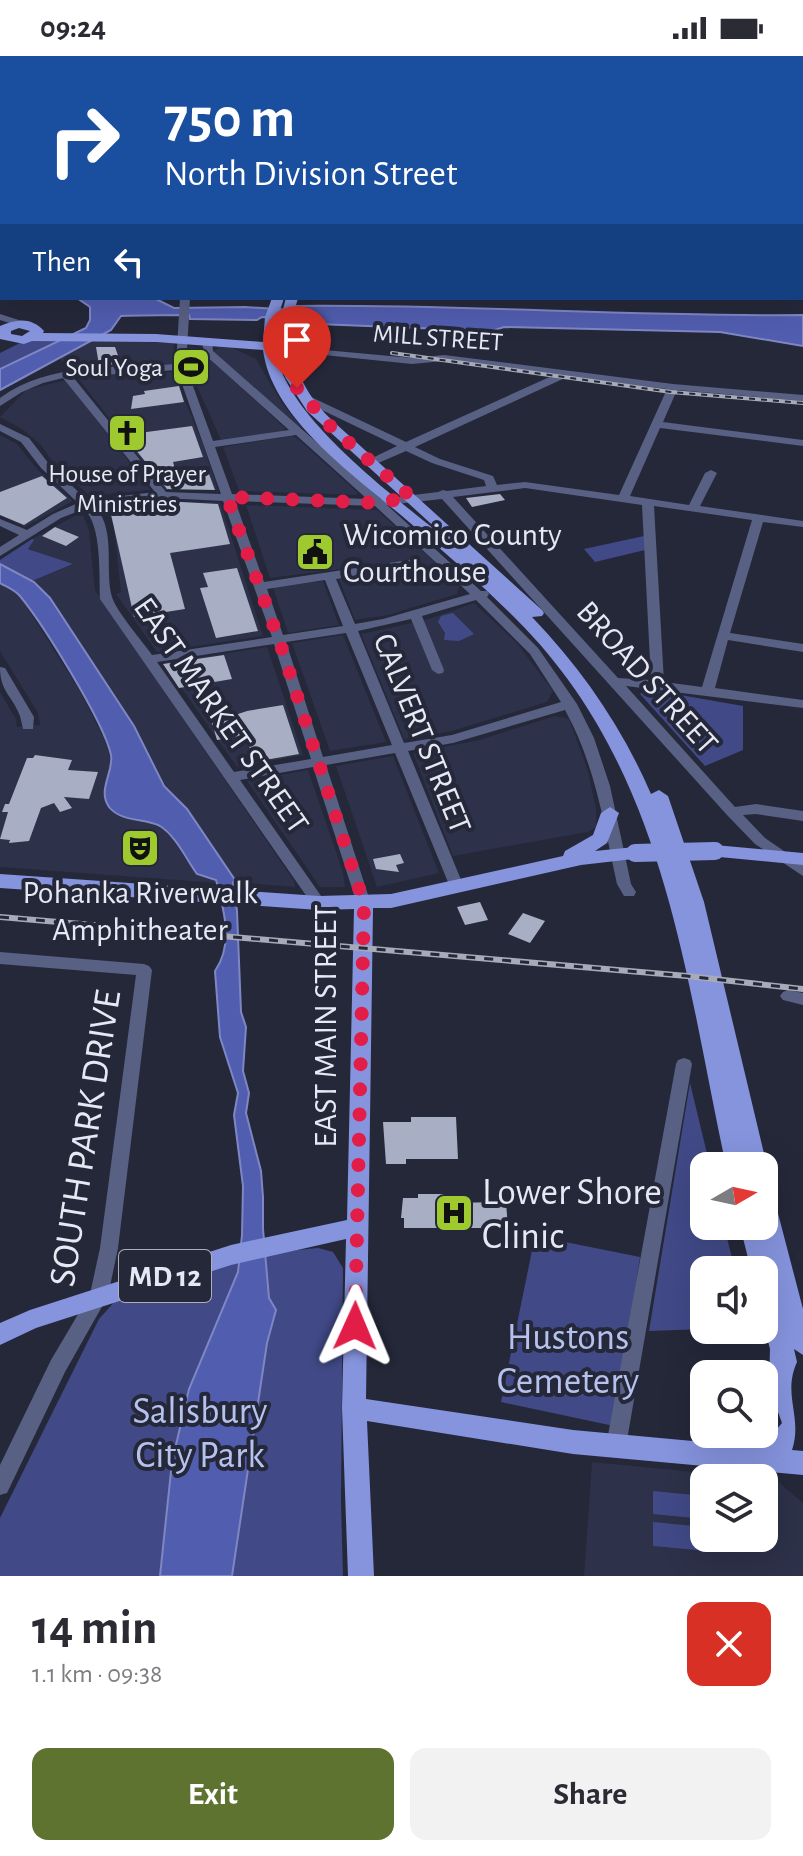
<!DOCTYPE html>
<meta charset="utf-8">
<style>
body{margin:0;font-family:"Alegreya Sans",sans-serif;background:#f2f2f3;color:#2b2b33;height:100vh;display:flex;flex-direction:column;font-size:30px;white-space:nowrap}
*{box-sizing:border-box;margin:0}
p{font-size:26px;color:#7c7c81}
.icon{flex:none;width:44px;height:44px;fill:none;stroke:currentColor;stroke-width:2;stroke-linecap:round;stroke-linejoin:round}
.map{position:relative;height:1520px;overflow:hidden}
.panel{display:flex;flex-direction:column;background:#fff;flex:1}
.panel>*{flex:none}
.top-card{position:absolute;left:0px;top:0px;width:804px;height:244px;box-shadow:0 8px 32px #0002;background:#1a4fa0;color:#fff;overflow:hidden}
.needle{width:52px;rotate:81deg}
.tools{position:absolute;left:690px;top:1096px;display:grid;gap:16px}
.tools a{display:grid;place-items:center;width:88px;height:88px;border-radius:16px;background:#fff;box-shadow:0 8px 32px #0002;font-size:40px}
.pin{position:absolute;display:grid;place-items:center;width:68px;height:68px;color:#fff;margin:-82px -34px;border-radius:50% 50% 50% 0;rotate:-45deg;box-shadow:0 0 8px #0007}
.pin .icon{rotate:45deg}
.me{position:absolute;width:88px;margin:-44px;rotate:1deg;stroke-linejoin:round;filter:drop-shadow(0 0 6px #0008)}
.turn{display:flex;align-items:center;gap:28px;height:168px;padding:0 32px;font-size:36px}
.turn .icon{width:104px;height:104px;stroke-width:2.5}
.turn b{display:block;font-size:56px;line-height:68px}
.then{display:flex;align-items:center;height:76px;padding:0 32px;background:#0003;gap:16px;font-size:30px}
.round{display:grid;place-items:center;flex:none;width:84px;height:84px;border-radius:16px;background:#f2f2f3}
.head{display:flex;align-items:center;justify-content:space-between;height:136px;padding:0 32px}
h1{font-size:48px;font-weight:700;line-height:60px}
.cta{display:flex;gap:16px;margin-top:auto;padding:16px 32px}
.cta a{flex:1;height:92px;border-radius:16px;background:#5f7331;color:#fff;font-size:32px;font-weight:700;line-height:92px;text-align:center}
.cta a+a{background:#f2f2f3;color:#2b2b33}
.status{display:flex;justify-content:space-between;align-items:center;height:56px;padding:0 40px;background:#fff;direction:ltr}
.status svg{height:22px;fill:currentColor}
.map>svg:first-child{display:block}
</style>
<div class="status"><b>09:24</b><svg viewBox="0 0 49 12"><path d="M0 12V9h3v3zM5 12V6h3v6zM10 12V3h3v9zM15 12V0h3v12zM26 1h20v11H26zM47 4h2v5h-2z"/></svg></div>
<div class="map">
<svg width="803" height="1520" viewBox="0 0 803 1520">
<rect width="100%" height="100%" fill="#252839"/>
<!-- built -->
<path fill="#2d3149" d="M94 284 174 287 173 309 69 315 59 301Z
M189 291 198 292 285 372 283 375 221 384 189 312Z
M219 291 233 292 256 303 282 347 302 372 294 369 213 296Z
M173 316 202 386 218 434H165L78 322 89 318Z
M66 324 150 433 149 434 90 440 55 409 40 388 22 373 0 361 26 334Z
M0 379 17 388 38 414 73 445 25 471 0 459Z
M292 380 297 382 358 437 356 439 239 435 223 391Z
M161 445 220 446 263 580 157 596 116 538 121 536 114 471 108 453 112 448Z
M246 449 377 454 455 524 459 530 457 538 388 559 355 564 339 523 400 514 397 506 270 522Z
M82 456 89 474 95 534 294 825 295 831 233 826 235 823 187 753 164 730 134 670 50 542 32 525 72 509 27 492 32 483Z
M323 525 339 569 288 577 273 531Z
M0 527 20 540 78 632 104 682 112 707 105 732V744L121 759 161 771 170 778 186 804 217 827 0 811V636L16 663 17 671 40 669 38 657 0 595Z
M474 547 516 586 553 635 547 646 452 675 404 683 361 578 425 564Z
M343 579 386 686 330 695 292 587Z
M267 591 303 699 237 711 164 607Z
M555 660 569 663 588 715 596 753V771L588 776 453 800 413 697 479 684Z
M393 700 439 817 377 831 336 710Z
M308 714 343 816 345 831H320L247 725Z
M592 1406 757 1422H704V1482H764V1423L776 1424 803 1447V1520H584Z"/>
<!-- green -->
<path fill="#414a87" d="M39 284H61L0 313V297L22 286Z
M644 480 645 494 595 506 584 493Z
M32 483 34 484 28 493 73 508 32 525 0 508V504Z
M452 557H453L474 578 459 585 444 584 445 577 438 566 441 560Z
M646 633 743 650V694L705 710 640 638Z
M690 1027 710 1110H704V1170H724L735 1214H704V1273L649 1275Z
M535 1180 640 1201 614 1370 501 1346Z
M318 1192 333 1196 343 1212 341 1446 343 1520H0V1462L99 1263 116 1244 141 1233 276 1196Z
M653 1435 704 1440V1463L653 1458Z
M653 1466 704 1471 707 1495 653 1490Z"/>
<!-- water -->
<path fill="#515daf" stroke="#7e87c4" stroke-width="2" d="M77 242H154L174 252 245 251 293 254V250C463 248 633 261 803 259V290L720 276 504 271 492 275 293 267 291 262 262 261 257 264 190 263 189 259C168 259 145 259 121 260L111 274 0 334V313L86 272 90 264V251Z
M0 508 34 526 50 542 134 670 164 730 187 753 235 824 233 826 237 855 241 956 246 971 243 1015 249 1037 246 1057 261 1115 263 1141V1173L269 1242 276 1254 267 1287 232 1520H160L172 1406 189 1333 238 1216 242 1179 243 1130 234 1059 238 1037 220 981 215 915C234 888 224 854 216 824L197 818C186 803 176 780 160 770 144 762 121 766 109 751 97 734 114 716 111 699 104 666 43 568 20 540 15 534 7 531 0 527Z"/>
<!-- building -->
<path fill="#a8aec3" d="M96 291H115L121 308 99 309Z
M179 330 184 346 131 353 133 340 145 338 144 335Z
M192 370 203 401 173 406 178 423 209 418 215 434 167 433 124 379Z
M42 420 67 442 24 469 0 459V436Z
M500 438 505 444 472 451 466 442Z
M163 445 218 448 230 488 170 497 185 553 134 561 110 454Z
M55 471 79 481 66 490 42 480Z
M237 512 258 575 216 582 200 532 208 531 203 517Z
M224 599 232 623 179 632 163 608Z
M283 649 299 698 254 706 247 683 239 680 217 684 212 667 237 663 235 659 247 655Z
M35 699 72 704 68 714 98 716 89 743 64 741 72 752 60 756 54 747 41 752 29 785 9 787 10 784 0 783 8 756H2L5 748H9L27 702H33Z
M400 798 404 807 396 809 399 816 376 813 373 803Z
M480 846 488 864 465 869 457 851Z
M523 857 545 865 530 887 508 878Z
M411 1061H456L458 1103H406V1108H386L383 1066H411Z
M418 1138H445V1147L506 1146 508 1172H404V1162H401L403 1142H418Z"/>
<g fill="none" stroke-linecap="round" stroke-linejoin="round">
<!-- minor -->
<path fill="#586084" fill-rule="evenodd" d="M643 0H652L654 2H645Z
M0 12H2V17H0Z
M0 33H2V39H0Z
M802 90 803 91V97L802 96Z
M802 138H803V144H802Z
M802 168H803V174H802Z
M802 185H803V192H802Z
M802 214H803V220H802Z
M180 242H190L186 311 213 385 289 374 204 298 202 285 207 282 212 285 213 295 381 443 438 436 443 434 447 435 486 430 484 424 432 407 406 395 376 408H368V404L397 390 301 344V340H309L406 386 554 319 444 305 412 308 285 295 281 294V290L412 302 444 299 673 328 803 339V345L677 334 663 366 803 384V390L660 372 630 440 689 449 705 417 711 414 717 417 700 450 803 465V471L763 466 730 577 803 588V596L728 584 715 632 803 644V652L626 630 735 751 756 748 803 755V765L756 758 743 759 765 782 803 808V820L755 788 727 759 442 443 387 449 481 535H487L489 538 487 541 538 592 577 648 594 682 610 730 631 828 636 836 634 840H624L617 828C604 768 595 708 565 654L453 687 408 695 464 831 462 835H452L450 831 395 697 326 709 371 848 369 852H359L357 848 313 711 240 724 326 847 324 851H314L100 543C99 519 102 469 84 453L61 462 0 500V491L19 479 0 470V463L27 474 53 458 78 447 41 412 21 386 0 375V368L29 382 49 408 87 444 155 436 63 322 43 327 22 336 0 350V342C51 305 116 313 176 308ZM177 314 221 438 166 436 73 321ZM567 321 667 333 619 439 525 426 497 429 493 420 440 403 415 391ZM296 379 367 443 232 438 215 391ZM525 432 642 449 651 624 618 622 453 441ZM163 442 223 445 272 581 152 599C143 586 116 555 112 541 104 514 117 472 94 450ZM235 445 375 450 470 538 383 563 355 568 336 523 395 515 415 509V503L264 526ZM654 450 752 464 702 631 664 626ZM325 524 343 570 283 579 267 533ZM476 544 530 598 561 646 452 679 404 687 358 575 411 563 432 614 438 618 443 617 444 614 422 560ZM346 577 392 689 323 701 286 586ZM274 588 311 703 234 716 157 606Z
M0 258 25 266 27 268 22 271 0 264Z
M0 611 5 612 34 661 33 673H23C22 669 21 664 20 660 12 639 0 636 0 611Z
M0 896 144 908 149 910 152 914 118 1192 108 1240 65 1316 7 1437 0 1439V1409L51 1304 90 1238 100 1192 136 919 0 908Z
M788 934 803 937V949L783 944 780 940 783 936Z
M684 1002 690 1004 692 1008 626 1390 623 1396 616 1399 609 1396 606 1390 676 1008 678 1004Z"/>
<!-- major -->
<path fill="#8694de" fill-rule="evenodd" d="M390 0H400L389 2Z
M403 0H413L402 2Z
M272 242H284L278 261 275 287H278L280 264 286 242H298C282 292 298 333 335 367L542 554 544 557 542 560 532 561C582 613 622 671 651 738L659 734 668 740 704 846 767 1110 764 1116V1110H726C684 914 665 712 517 564 482 529 446 497 409 466 358 422 272 364 263 294L156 286 32 285 24 288 0 283V270C17 263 31 261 44 275L43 277 156 278 263 286 265 261ZM19 272 30 275 22 280 11 278V275ZM276 295H279L285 321 307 355 462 496C408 450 285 364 276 295Z
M610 751 619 757 607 787 595 795 635 791 644 797 642 802 581 809 391 852H373L366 1343 573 1374 747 1390 771 1380 782 1367 769 1331 770 1293 764 1270V1214H751L740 1170H764V1137L772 1139 775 1146 803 1253V1299L794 1293 797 1306C782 1339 803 1361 792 1394L803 1395V1419L573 1398 367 1365 374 1520H348L342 1352 346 1183 231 1209 36 1272 0 1289V1267L30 1254 231 1189 347 1164 354 853 319 854 0 832V818L319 840 391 838 563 800 565 795 593 779 601 757Z
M715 789 803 797V809L709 800 706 795Z"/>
<!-- rail-far1 casing -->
<g stroke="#a7aab7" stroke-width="4">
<path id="rail-far1" d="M392 297 671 336 803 347"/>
</g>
<!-- rail casing -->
<g stroke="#a7aab7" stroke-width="6">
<path id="rail" d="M0 861 687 920 803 933"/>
</g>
<!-- rail-far1 -->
<use href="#rail-far1" stroke="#252839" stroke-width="2" stroke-dasharray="6" stroke-linecap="butt"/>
<!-- rail -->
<use href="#rail" stroke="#252839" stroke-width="3" stroke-dasharray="9" stroke-linecap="butt"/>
<!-- major-bridge -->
<path stroke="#8694de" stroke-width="18" d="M635 797 715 795"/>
</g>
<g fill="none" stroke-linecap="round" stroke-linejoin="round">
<!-- route -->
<path stroke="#e11d48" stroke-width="14" stroke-dasharray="0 25.2" d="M297 332 331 371 411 441 378 447 227 441 282 593 364 848 355 1270"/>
</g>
<!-- icons -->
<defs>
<g id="stadium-square" transform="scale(2)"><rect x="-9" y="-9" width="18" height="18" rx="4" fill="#9eca2f" stroke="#252839"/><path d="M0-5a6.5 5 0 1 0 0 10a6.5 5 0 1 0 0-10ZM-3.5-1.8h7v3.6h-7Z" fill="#111"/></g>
<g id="church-square" transform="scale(2)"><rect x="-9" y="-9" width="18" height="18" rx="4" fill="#9eca2f" stroke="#252839"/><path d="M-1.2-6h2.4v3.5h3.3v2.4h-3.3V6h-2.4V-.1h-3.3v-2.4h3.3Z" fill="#111"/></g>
<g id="civic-square" transform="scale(2)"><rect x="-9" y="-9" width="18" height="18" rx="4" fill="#9eca2f" stroke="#252839"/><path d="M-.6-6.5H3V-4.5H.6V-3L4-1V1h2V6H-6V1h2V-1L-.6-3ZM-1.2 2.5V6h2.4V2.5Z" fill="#111"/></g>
<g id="theatre-square" transform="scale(2)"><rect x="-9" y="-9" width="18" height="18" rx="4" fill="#9eca2f" stroke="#252839"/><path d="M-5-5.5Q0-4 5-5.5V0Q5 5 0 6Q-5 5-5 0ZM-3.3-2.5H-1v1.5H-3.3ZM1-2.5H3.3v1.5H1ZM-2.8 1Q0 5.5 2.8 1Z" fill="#111"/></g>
<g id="hospital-square" transform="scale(2)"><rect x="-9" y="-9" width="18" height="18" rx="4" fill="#9eca2f" stroke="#252839"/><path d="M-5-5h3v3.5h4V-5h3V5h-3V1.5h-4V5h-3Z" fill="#111"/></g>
</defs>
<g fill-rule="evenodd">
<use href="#stadium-square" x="191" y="311"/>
<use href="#church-square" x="127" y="377"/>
<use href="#civic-square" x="315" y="496"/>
<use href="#theatre-square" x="140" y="792"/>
<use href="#hospital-square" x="454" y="1157"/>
</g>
<g text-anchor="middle" stroke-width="8" stroke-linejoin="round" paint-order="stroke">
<!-- far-street labels -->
<g font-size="26" fill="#e6e9f4" stroke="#252839">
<text transform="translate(438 281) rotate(4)" y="9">MILL STREET</text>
</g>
<!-- far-poi labels -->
<g font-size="26" fill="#e6e9f4" stroke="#252839" text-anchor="end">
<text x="163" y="320">Soul Yoga</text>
<text x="127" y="426" text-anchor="middle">House of Prayer<tspan x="127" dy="30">Ministries</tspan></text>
</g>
<!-- shield labels -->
<rect fill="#252839" stroke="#acafbc" stroke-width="2" x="119" y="1194" width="92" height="52" rx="6"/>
<g font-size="30" font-weight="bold" fill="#e6e9f4">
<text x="165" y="1230">MD 12</text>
</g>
<!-- poi labels -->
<g font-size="32" fill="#e6e9f4" stroke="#252839" text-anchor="start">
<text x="343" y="489">Wicomico County<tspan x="343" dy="37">Courthouse</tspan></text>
<text x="140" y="847" text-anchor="middle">Pohanka Riverwalk<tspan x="140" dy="37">Amphitheater</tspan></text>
</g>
<!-- street labels -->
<g font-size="32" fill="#e6e9f4" stroke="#252839">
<text transform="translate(648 621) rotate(48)" y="11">BROAD STREET</text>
<text transform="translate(222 659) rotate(55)" y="11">EAST MARKET STREET</text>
<text transform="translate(423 677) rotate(68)" y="11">CALVERT STREET</text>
<text transform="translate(325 970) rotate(-90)" y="11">EAST MAIN STREET</text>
</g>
<!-- near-street labels -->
<g font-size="38" fill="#e6e9f4" stroke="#252839">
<text transform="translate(84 1082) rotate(-81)" y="13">SOUTH PARK DRIVE</text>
</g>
<!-- near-poi labels -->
<g font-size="38" fill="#e6e9f4" stroke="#252839" text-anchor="start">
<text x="482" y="1148">Lower Shore<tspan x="482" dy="44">Clinic</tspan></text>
</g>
<!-- near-park labels -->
<g font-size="38" fill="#b7c1ee" stroke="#252839">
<text x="568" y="1293">Hustons<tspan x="568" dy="44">Cemetery</tspan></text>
<text x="200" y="1367">Salisbury<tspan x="200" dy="44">City Park</tspan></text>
</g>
</g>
</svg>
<div class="tools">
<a><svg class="needle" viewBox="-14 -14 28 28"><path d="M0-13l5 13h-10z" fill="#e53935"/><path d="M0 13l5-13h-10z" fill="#7c7c81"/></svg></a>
<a><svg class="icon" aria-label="sound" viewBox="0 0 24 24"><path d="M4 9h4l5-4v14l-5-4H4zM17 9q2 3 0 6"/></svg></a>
<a><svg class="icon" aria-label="search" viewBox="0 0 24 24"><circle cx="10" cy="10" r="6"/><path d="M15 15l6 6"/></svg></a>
<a><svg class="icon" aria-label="layers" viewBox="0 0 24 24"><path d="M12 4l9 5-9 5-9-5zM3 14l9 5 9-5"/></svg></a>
</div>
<div class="pin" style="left:297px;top:332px;background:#d93025"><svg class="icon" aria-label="arrive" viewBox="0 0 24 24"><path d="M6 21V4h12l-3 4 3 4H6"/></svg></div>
<svg class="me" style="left:355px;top:1270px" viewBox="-20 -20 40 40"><path d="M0-17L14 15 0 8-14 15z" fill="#e11d48" stroke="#fff" stroke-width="4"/></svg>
<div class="top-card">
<div class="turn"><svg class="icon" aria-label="right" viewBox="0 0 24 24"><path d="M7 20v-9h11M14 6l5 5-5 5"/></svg><div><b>750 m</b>North Division Street</div></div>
<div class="then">Then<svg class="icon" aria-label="left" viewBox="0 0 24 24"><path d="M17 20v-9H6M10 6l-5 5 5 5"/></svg></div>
</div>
</div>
<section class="panel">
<div class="head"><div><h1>14 min</h1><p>1.1 km · 09:38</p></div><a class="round" style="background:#d93025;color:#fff"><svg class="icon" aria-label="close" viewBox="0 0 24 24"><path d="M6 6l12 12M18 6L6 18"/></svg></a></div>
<div class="cta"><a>Exit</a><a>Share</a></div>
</section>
